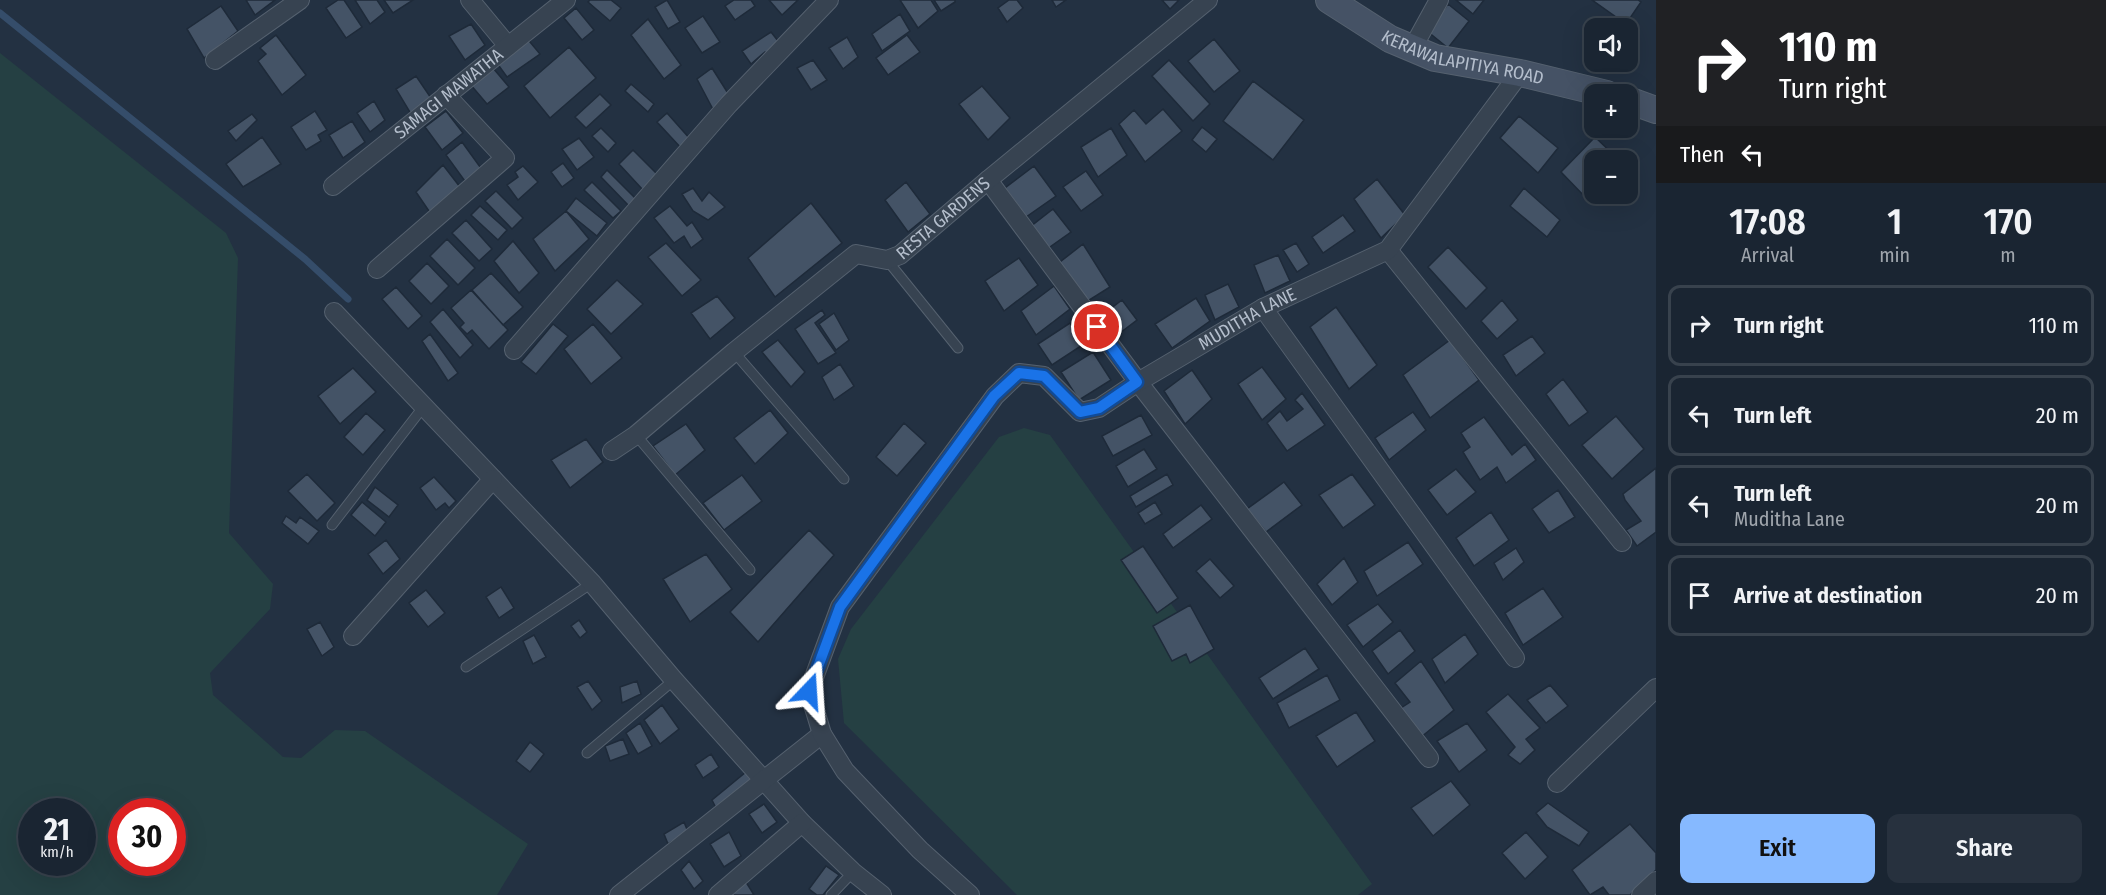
<!DOCTYPE html>
<meta charset="utf-8">
<style>
body{margin:0;font-family:"Fira Sans Condensed",sans-serif;background:#27313e;color:#f1f3f6;height:100vh;display:flex;flex-direction:column;font-size:22px;white-space:nowrap}
*{box-sizing:border-box;margin:0}
p{font-size:20px;color:#9fa5ac}
.icon{flex:none;width:33px;height:33px;fill:none;stroke:currentColor;stroke-width:2;stroke-linecap:round;stroke-linejoin:round}
.map{position:relative;flex:1;overflow:hidden}
.drawer{display:flex;flex-direction:column;background:#1a2532;width:450px}
.drawer>*{flex:none}
.banner{background:#202124;color:#fff;overflow:hidden}
.fabs{position:absolute;left:1584px;top:18px;display:grid;gap:12px}
.fabs a{display:grid;place-items:center;width:54px;height:54px;border-radius:12px;background:#1a2532;box-shadow:0 6px 24px #0002,0 0 0 2px #38424d;font-size:30px}
.speed{position:absolute;left:18px;top:798px;display:flex;gap:12px;font-size:30px;font-weight:700;text-align:center}
.speed>*{display:grid;place-content:center;width:78px;height:78px;border-radius:50%;background:#1a2532;box-shadow:0 6px 24px #0002,0 0 0 2px #38424d;line-height:1}
.speed small{font-size:15px;font-weight:400}
.speed .limit{border:9px solid #d22;background:#fff;color:#111}
.pin{position:absolute;display:grid;place-items:center;width:51px;height:51px;color:#fff;margin:-26px;border:3px solid #fff;border-radius:50%;box-shadow:0 2px 6px #0007}
.me{position:absolute;width:66px;margin:-33px;rotate:20deg;stroke-linejoin:round;filter:drop-shadow(0 0 4px #0008)}
.turn{display:flex;align-items:center;gap:21px;height:126px;padding:0 24px;font-size:27px}
.turn .icon{width:78px;height:78px;stroke-width:2.5}
.turn b{display:block;font-size:42px;line-height:51px}
.then{display:flex;align-items:center;height:57px;padding:0 24px;background:#0003;gap:12px;font-size:22px}
.eta{display:flex;justify-content:space-evenly;align-items:center;height:102px;text-align:center}
.eta b{font-size:36px;font-weight:600;line-height:42px}
.action{display:flex;gap:12px;margin-top:auto;padding:12px 24px}
.action a{flex:1;height:69px;border-radius:12px;background:#86b9ff;color:#111;font-size:24px;font-weight:600;line-height:69px;text-align:center}
.action a+a{background:#27313e;color:#f1f3f6}
ul{padding:0;list-style:none}
li{display:flex;align-items:center;gap:18px;height:81px;margin:0 12px 9px;padding:0 12px;border:3px solid #38424d;border-radius:12px}
li div{flex:1}
li b{display:block;font-size:22px}
li em{font-style:normal}
main{display:flex;flex:1;min-height:0}
.map>svg:first-child{display:block}
</style>
<main>
<div class="map">
<svg width="1656" height="895" viewBox="0 0 1656 895">
<rect width="100%" height="100%" fill="#233142"/>
<!-- green -->
<path fill="#254043" fill-rule="evenodd" d="M0 53 226 233 238 258 229 533 273 584 270 609 210 673 213 695 283 757 301 758 335 730 365 731 528 844 497 895H0ZM32 812H82V862H32ZM122 812H172V862H122Z
M1024 428 1050 435 1372 884 1358 895H1017L844 723 838 659 851 629 999 437Z"/>
<g fill="none" stroke-linecap="round" stroke-linejoin="round">
<!-- stream -->
<path stroke="#354d6a" stroke-width="7" d="M0 13 305 259 348 299"/>
</g>
<!-- building -->
<path fill="#445366" stroke="#1e2a39" stroke-width="1.5" d="M246 0H275L255 15Z
M338 0H344L362 27 346 38 326 8Z
M355 0H377L385 12 370 24Z
M384 0H413L393 13Z
M590 0H611L621 8 610 21 588 2Z
M667 0 680 22 668 29 655 7Z
M734 0H751L755 6 735 20 725 6Z
M769 0H798L782 15Z
M900 0H931L938 11 918 28Z
M934 0H955V2L941 11Z
M1009 0H1017L1023 8 1007 22 998 8Z
M1052 0H1066L1056 7Z
M1162 0H1179L1170 9Z
M1456 0H1484L1473 14Z
M1592 0H1638L1641 2 1626 24Z
M1448 4 1469 21 1448 48 1427 31Z
M221 6 238 31 204 58 187 29Z
M576 8 594 30 582 40 564 18Z
M900 14 910 31 882 51 872 34Z
M703 16 720 42 702 53 685 28Z
M648 19 681 65 664 79 631 35Z
M471 24 485 45 465 60 449 36Z
M771 32 782 46 770 57 765 52 751 64 742 51Z
M276 35 306 75 282 95 258 61 266 54 260 48Z
M907 35 920 52 888 75 876 58Z
M525 36 540 54 507 77 494 59Z
M847 37 858 57 843 69 829 48Z
M1214 39 1240 71 1214 92 1188 61Z
M569 47 596 78 550 118 524 86Z
M813 60 827 80 811 90 797 68Z
M1169 60 1210 104 1193 121 1152 76Z
M493 68 509 87 487 104 470 84Z
M712 68 731 98 716 115 697 79Z
M416 76 431 98 411 114 396 89Z
M1253 81 1304 120 1273 160 1223 121Z
M631 84 654 104 648 112 625 91Z
M982 86 1010 118 988 140 959 104Z
M600 94 611 105 586 128 575 117Z
M374 101 385 120 370 132 357 113Z
M1163 109 1182 131 1145 162 1119 124 1134 110 1146 124Z
M315 111 327 130 318 135 321 141 306 150 291 127Z
M446 111 463 133 442 150 425 127Z
M667 113 691 140 682 149 657 122Z
M252 114 257 120 236 141 228 131Z
M1519 116 1558 148 1538 173 1500 138Z
M352 121 365 142 343 158 329 135Z
M1202 127 1217 139 1206 152 1192 140Z
M601 128 616 143 608 152 592 136Z
M1111 128 1127 155 1098 177 1081 147Z
M262 137 281 164 243 187 226 164Z
M1595 137 1619 160H1594V193L1588 200 1561 172Z
M579 138 594 157 577 170 562 149Z
M462 142 483 171 467 184 446 155Z
M633 150 658 175 643 190 619 164Z
M563 163 574 178 562 187 551 172Z
M443 165 460 187 431 214 416 192Z
M523 166 538 182 518 200 507 185 518 177 515 172Z
M1034 166 1056 196 1026 217 1005 188Z
M607 170 636 199 629 206 601 177Z
M1086 171 1103 195 1081 211 1063 187Z
M1377 179 1405 215 1381 238 1354 199Z
M592 182 621 211 613 218 584 190Z
M906 182 930 214 908 232 885 200Z
M693 188 702 201 709 192 725 207 708 220 693 211 682 194Z
M1524 188 1560 220 1547 237 1510 206Z
M496 191 523 218 512 229 485 201Z
M576 198 607 223 597 236 566 211Z
M811 203 842 243 775 297 748 258Z
M480 206 507 230 498 240 471 215Z
M670 206 687 226 692 222 703 239 691 248 684 236 674 243 654 218Z
M1053 209 1071 232 1047 249 1030 227Z
M566 211 589 239 555 271 533 239Z
M1343 215 1355 231 1323 253 1312 237Z
M466 220 492 249 479 261 452 233Z
M447 239 475 268 458 285 430 256Z
M513 241 539 273 519 293 494 261Z
M666 243 701 280 682 296 648 257Z
M1296 243 1309 264 1297 272 1283 250Z
M1083 244 1110 287 1083 304 1060 262Z
M1448 247 1487 288 1466 309 1428 267Z
M1278 255 1290 281 1265 293 1254 265Z
M1019 258 1038 285 1004 311 985 281Z
M427 263 449 286 431 304 409 281Z
M491 273 523 307 503 325 472 290Z
M617 280 643 304 611 334 587 309Z
M1228 284 1239 307 1215 320 1205 295Z
M1054 286 1070 309 1036 335 1021 311Z
M396 287 422 316 408 329 382 299Z
M471 290 508 330 489 349 472 330 467 334 460 327 464 323 451 308Z
M717 296 735 318 710 339 691 313Z
M1196 298 1210 321 1172 348 1155 324Z
M1122 300 1137 320 1112 339 1097 319Z
M1502 300 1518 320 1497 339 1481 321Z
M1336 307 1377 365 1349 389 1310 327Z
M443 309 473 345 460 358 430 322Z
M822 310 825 315 815 323 836 353 818 364 795 329Z
M834 313 849 340 836 350 819 324Z
M1070 323 1084 344 1052 365 1038 344Z
M553 324 568 336 536 374 521 362Z
M593 324 622 358 591 384 564 349Z
M430 334 458 373 448 381 422 341Z
M1532 336 1545 353 1516 376 1503 355Z
M778 340 805 372 791 387 762 352Z
M1450 340 1479 380 1430 418 1403 375Z
M1093 352 1111 380 1079 400 1061 372Z
M840 364 854 386 834 400 822 377Z
M1262 367 1286 399 1262 420 1238 384Z
M353 368 376 392 340 424 318 396Z
M1192 370 1212 399 1185 424 1164 391Z
M1563 379 1588 412 1569 426 1546 394Z
M1302 393 1325 425 1287 451 1267 423 1280 411 1287 421 1303 409 1295 400Z
M770 410 788 433 755 464 734 438Z
M1413 412 1426 430 1389 460 1375 438Z
M366 413 385 430 363 455 344 437Z
M1141 415 1152 435 1113 456 1102 436Z
M1616 416 1644 449 1612 479 1582 445Z
M1484 417 1512 455 1525 444 1536 460 1506 483 1497 467 1480 480 1463 452 1470 447 1461 433Z
M904 423 926 443 897 476 876 457Z
M686 424 705 450 675 475 653 446Z
M586 439 603 462 570 488 551 460Z
M1144 449 1157 469 1128 487 1116 466Z
M1656 468V532L1637 546 1626 530 1641 521 1625 500 1623 494Z
M1456 469 1476 492 1447 515 1428 490Z
M307 474 335 503 317 521 288 491Z
M1167 474 1173 485 1136 507 1130 496Z
M1352 474 1375 505 1343 528 1319 495Z
M742 475 762 501 724 530 703 503Z
M434 477 456 501 449 508 445 503 436 510 420 488Z
M1284 482 1302 505 1266 532 1247 509Z
M375 487 398 505 389 517 367 500Z
M1558 490 1575 517 1549 533 1532 509Z
M362 502 386 522 375 536 351 515Z
M1155 502 1162 514 1145 524 1138 513Z
M1201 505 1212 519 1173 548 1163 534Z
M1491 512 1509 540 1474 566 1456 538Z
M286 516 296 523 300 517 319 531 308 544 282 523Z
M809 530 834 555 758 642 730 612Z
M386 540 400 559 383 574 368 554Z
M1408 542 1423 564 1377 596 1364 571Z
M1143 546 1178 598 1157 613 1121 560Z
M1516 548 1524 562 1503 580 1494 563Z
M706 554 732 589 690 622 663 579Z
M1344 558 1358 582 1332 605 1317 584Z
M1210 559 1234 586 1220 598 1196 571Z
M501 587 514 608 499 618 486 597Z
M1543 588 1563 617 1523 645 1505 613Z
M426 590 445 613 428 627 409 603Z
M1378 604 1393 622 1363 647 1347 625Z
M1190 605 1214 649 1190 663 1186 654 1172 661 1153 626Z
M579 620 587 632 580 638 571 626Z
M320 622 334 647 322 656 307 629Z
M1400 630 1415 651 1388 674 1372 651Z
M1465 634 1478 654 1445 683 1432 659Z
M534 635 546 657 533 664 523 641Z
M1305 648 1319 669 1273 699 1259 678Z
M1421 661 1454 710 1420 738 1401 708 1410 702 1395 683Z
M1327 675 1340 700 1289 728 1277 703Z
M588 681 602 701 592 710 577 687Z
M637 681 641 694 622 703 620 687Z
M1550 685 1568 706 1546 723 1527 700Z
M1508 694 1540 728 1526 739 1535 750 1520 764 1508 755 1515 747 1486 712Z
M662 705 679 729 660 744 644 720Z
M1356 712 1375 741 1337 767 1316 736Z
M640 723 652 746 638 754 626 733Z
M1467 723 1487 750 1459 772 1437 741Z
M623 739 629 754 610 761 605 746Z
M530 742 544 754 530 772 516 761Z
M711 754 719 767 703 778 695 765Z
M746 772 756 785 716 808 712 800Z
M1451 781 1470 805 1433 836 1411 808Z
M1548 803 1589 832 1579 846 1547 827 1536 813Z
M764 804 777 822 762 833 749 814Z
M684 822 688 832 668 844 664 834Z
M1630 824 1656 853V870L1630 895H1609L1603 887 1590 895 1572 870Z
M729 832 741 856 724 867 710 844Z
M1526 832 1548 857 1525 879 1502 853Z
M689 861 703 881 694 889 681 870Z
M826 866 839 875 823 895H817L809 889Z
M746 882 754 895H734L733 892Z"/>
<g fill="none" stroke-linecap="round" stroke-linejoin="round">
<!-- lane casing -->
<g stroke="#55616f" stroke-width="11">
<path id="lane" d="M887 260 958 348
M734 352 844 479
M636 435 750 570
M332 525 424 406
M466 667 592 583
M587 753 674 680
M831 895 853 872"/>
</g>
<!-- street casing -->
<g stroke="#55616f" stroke-width="20">
<g id="street">
<path d="M470 0 508 46"/>
<path d="M1412 49 1439 0"/>
<path d="M215 60 300 0"/>
<path d="M988 180 1138 382 1429 758"/>
<path id="s1" d="M333 186 566 0"/>
<path d="M1388 250 1622 542"/>
<path d="M377 269 505 158 446 95"/>
<path d="M1263 308 1515 658"/>
<path d="M334 312 592 583 674 680 802 823 853 872 882 895"/>
<path d="M514 350 729 104 829 0"/>
<path id="s2" d="M612 451 636 435 734 352 856 254 887 260 900 255 988 180 1208 0"/>
<path d="M353 636 493 479"/>
<path d="M1557 783 1656 688"/>
<path d="M619 895 822 734"/>
<path d="M718 895 802 823"/>
<path id="s3" d="M970 895 920 850 845 771 822 734 809 691 840 607 995 396 1019 373 1044 376 1080 412 1099 408 1138 382 1263 308 1388 250 1520 73"/>
<path d="M1641 895 1656 881"/>
</g>
</g>
<!-- secondary casing -->
<g stroke="#55616f" stroke-width="28">
<g id="secondary">
<path id="s4" d="M1329 0 1390 39 1435 58 1520 73 1607 94"/>
<path d="M1628 100 1656 110"/>
</g>
</g>
<!-- lane -->
<use href="#lane" stroke="#374351" stroke-width="9"/>
<!-- street -->
<use href="#street" stroke="#374351" stroke-width="18"/>
<!-- secondary -->
<use href="#secondary" stroke="#455265" stroke-width="26"/>
</g>
<g fill="none" stroke-linecap="round" stroke-linejoin="round">
<!-- route casing -->
<g stroke="#114b97" stroke-width="15">
<path id="route" d="M809 691 840 607 994 396 1019 373 1044 376 1080 412 1099 408 1137 382 1097 327"/>
</g>
<!-- route -->
<use href="#route" stroke="#1a73e8" stroke-width="10"/>
</g>
<g text-anchor="middle" stroke-width="6" stroke-linejoin="round" paint-order="stroke">
<!-- street labels -->
<g font-size="18" fill="#b4becc" stroke="#1c2837">
<text dy="6" stroke="none"><textPath href="#s4" startOffset="148">KERAWALAPITIYA ROAD</textPath></text>
<text dy="6" stroke="none"><textPath href="#s1" startOffset="148">SAMAGI MAWATHA</textPath></text>
<text dy="6" stroke="none"><textPath href="#s2" startOffset="416">RESTA GARDENS</textPath></text>
<text dy="6" stroke="none"><textPath href="#s3" startOffset="918">MUDITHA LANE</textPath></text>
</g>
</g>
</svg>
<div class="fabs">
<a><svg class="icon" aria-label="sound" viewBox="0 0 24 24"><path d="M4 9h4l5-4v14l-5-4H4zM17 9q2 3 0 6"/></svg></a>
<a>+</a>
<a>−</a>
</div>
<div class="speed"><div>21<small>km/h</small></div><div class="limit">30</div></div>
<div class="pin" style="left:1097px;top:327px;background:#d93025"><svg class="icon" aria-label="arrive" viewBox="0 0 24 24"><path d="M6 21V4h12l-3 4 3 4H6"/></svg></div>
<svg class="me" style="left:809px;top:691px" viewBox="-20 -20 40 40"><path d="M0-17L14 15 0 8-14 15z" fill="#1a73e8" stroke="#fff" stroke-width="4"/></svg>
</div>
<section class="drawer">
<div class="banner">
<div class="turn"><svg class="icon" aria-label="right" viewBox="0 0 24 24"><path d="M7 20v-9h11M14 6l5 5-5 5"/></svg><div><b>110 m</b>Turn right</div></div>
<div class="then">Then<svg class="icon" aria-label="left" viewBox="0 0 24 24"><path d="M17 20v-9H6M10 6l-5 5 5 5"/></svg></div>
</div>
<div class="eta">
<div><b>17:08</b><p>Arrival</p></div>
<div><b>1</b><p>min</p></div>
<div><b>170</b><p>m</p></div>
</div>
<ul>
<li><svg class="icon" aria-label="right" viewBox="0 0 24 24"><path d="M7 20v-9h11M14 6l5 5-5 5"/></svg><div><b>Turn right</b></div><em>110 m</em></li>
<li><svg class="icon" aria-label="left" viewBox="0 0 24 24"><path d="M17 20v-9H6M10 6l-5 5 5 5"/></svg><div><b>Turn left</b></div><em>20 m</em></li>
<li><svg class="icon" aria-label="left" viewBox="0 0 24 24"><path d="M17 20v-9H6M10 6l-5 5 5 5"/></svg><div><b>Turn left</b><p>Muditha Lane</p></div><em>20 m</em></li>
<li><svg class="icon" aria-label="arrive" viewBox="0 0 24 24"><path d="M6 21V4h12l-3 4 3 4H6"/></svg><div><b>Arrive at destination</b></div><em>20 m</em></li>
</ul>
<div class="action"><a>Exit</a><a>Share</a></div>
</section>
</main>
